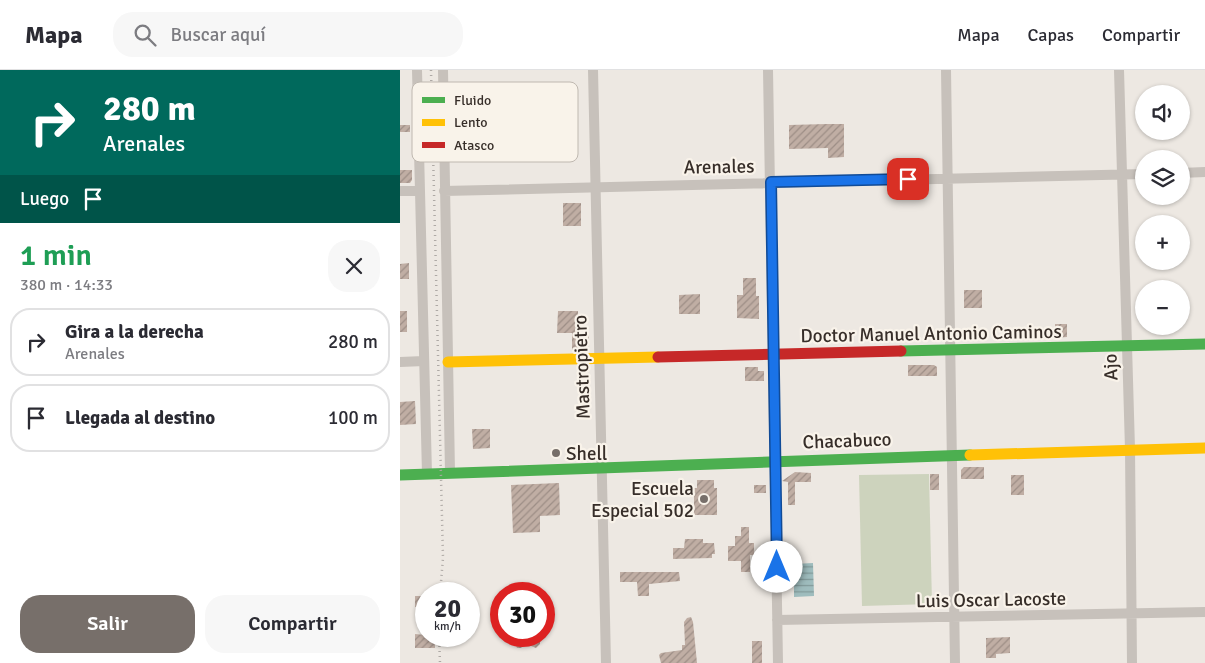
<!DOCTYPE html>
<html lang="es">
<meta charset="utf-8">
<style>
body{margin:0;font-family:Signika,sans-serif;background:#f7f7f7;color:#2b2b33;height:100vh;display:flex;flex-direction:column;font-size:19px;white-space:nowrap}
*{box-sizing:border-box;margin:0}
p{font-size:16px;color:#7c7c81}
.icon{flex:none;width:28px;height:28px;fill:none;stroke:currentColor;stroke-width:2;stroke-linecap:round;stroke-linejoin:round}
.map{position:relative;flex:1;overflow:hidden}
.drawer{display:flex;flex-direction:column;background:#fff;width:400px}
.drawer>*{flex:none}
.hud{background:#00695c;color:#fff;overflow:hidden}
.buttons{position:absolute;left:735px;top:15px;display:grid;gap:10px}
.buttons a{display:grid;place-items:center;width:55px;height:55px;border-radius:50%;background:#fff;box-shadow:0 1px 4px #0004;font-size:25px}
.speed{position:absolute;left:15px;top:512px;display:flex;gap:10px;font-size:25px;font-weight:700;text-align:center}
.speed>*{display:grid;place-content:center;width:65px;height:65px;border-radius:50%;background:#fff;box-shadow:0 1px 4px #0004;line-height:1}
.speed small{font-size:12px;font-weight:400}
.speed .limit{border:8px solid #d22;background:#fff;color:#111}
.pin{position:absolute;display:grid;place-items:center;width:42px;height:42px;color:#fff;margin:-21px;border-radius:10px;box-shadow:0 2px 8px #0006}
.me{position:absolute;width:55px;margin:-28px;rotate:0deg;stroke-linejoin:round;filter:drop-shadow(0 0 4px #0008)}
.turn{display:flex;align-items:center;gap:18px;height:105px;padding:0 20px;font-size:22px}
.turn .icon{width:65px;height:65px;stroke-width:2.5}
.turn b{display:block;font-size:35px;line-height:42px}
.then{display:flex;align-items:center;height:48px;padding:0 20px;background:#0003;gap:10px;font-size:19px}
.round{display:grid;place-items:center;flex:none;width:52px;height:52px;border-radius:20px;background:#f7f7f7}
.head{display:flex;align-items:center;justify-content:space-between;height:85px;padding:0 20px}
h1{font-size:30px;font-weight:600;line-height:38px;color:#1e9e55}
.cta{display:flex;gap:10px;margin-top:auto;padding:10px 20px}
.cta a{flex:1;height:58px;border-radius:20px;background:#776f6a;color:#fff;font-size:20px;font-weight:600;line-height:58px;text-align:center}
.cta a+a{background:#f7f7f7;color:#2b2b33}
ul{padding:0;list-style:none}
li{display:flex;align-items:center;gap:15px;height:68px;margin:0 10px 8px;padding:0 10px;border:2px solid #e1e1e2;border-radius:20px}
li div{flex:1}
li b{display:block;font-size:19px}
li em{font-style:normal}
header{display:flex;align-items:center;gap:30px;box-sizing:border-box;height:70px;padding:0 25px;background:#fff;border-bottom:1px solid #e1e1e2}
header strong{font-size:24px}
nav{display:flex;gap:28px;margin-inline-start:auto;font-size:18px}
.search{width:350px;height:45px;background:#f7f7f7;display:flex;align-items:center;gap:12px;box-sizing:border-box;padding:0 18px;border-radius:20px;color:#7c7c81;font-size:19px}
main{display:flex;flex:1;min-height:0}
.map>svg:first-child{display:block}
</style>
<header>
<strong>Mapa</strong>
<div class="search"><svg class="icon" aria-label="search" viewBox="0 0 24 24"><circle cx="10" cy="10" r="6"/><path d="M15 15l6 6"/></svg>Buscar aquí</div>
<nav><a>Mapa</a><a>Capas</a><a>Compartir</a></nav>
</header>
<main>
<section class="drawer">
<div class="hud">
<div class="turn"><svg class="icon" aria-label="right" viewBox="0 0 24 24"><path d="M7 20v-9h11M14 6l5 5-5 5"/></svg><div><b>280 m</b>Arenales</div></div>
<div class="then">Luego<svg class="icon" aria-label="arrive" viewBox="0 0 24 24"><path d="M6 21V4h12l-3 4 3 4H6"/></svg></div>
</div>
<div class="head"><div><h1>1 min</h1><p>380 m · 14:33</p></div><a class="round"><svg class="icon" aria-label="close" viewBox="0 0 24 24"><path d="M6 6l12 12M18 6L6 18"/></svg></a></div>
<ul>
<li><svg class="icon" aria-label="right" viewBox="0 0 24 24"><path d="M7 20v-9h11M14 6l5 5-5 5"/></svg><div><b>Gira a la derecha</b><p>Arenales</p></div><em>280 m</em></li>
<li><svg class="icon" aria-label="arrive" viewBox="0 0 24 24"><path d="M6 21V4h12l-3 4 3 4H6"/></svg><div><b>Llegada al destino</b></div><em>100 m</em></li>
</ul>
<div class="cta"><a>Salir</a><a>Compartir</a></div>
</section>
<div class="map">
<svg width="805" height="593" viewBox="0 0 805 593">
<defs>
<pattern id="water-rules" width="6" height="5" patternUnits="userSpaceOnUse" patternTransform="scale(1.25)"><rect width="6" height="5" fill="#9fbdbe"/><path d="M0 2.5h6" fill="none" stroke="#829a9a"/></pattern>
<pattern id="building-hatch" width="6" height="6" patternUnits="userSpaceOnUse" patternTransform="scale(1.25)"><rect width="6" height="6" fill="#c0aea4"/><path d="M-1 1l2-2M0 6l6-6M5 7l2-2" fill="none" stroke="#9d8e86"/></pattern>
</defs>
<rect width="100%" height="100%" fill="#ede8e2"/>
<!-- pitch -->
<path fill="#cdd3bd" d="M529 404 532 534 462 536 459 405Z"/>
<!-- water -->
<path fill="url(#water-rules)" d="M413 493 414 526 394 527V494Z"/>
<!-- building -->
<path fill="url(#building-hatch)" d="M427 54H444V87L428 88V78L389 79V55Z
M0 55H10V62H0Z
M0 100H12V110L10 113H0Z
M163 133H181V156H163Z
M9 193V209H0V194Z
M343 208H356V226H359V249L337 248V225H343Z
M564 220H582V238H564Z
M300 224V244H279V225Z
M0 241H7V262H0Z
M158 241H178V263H189L188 280H172V263H157Z
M655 254H667V267L655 268Z
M508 295H534L537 297V306H508Z
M345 297H358V301H364V311H345Z
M15 331 16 354 0 355V332Z
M72 359H90V378L73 379Z
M564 397H584V409H561V400Z
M395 402 411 403V412H395V435H388V412L382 411Z
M530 404H539V420H530Z
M611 405H624V425H611Z
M297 410H314V418H317V445H294V418H297Z
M159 413 160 445 140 446V462L113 463 111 415Z
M354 415H366V423H354Z
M341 457H349V473H354V485H350V502H341V491H328V476H335V466H341Z
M285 469H303V473H314L315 484H312V488L273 489V478H284Z
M220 502H279L280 511 249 514V526H238L237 512H220Z
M15 526H26V537H15Z
M291 547 293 552 297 593H261L259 585 261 583 282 580V575H285L284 552 287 548Z
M15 564 35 566V578H15Z
M119 566 127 571 136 567 140 570V574L136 578 126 574 121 578H117L114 571Z
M610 567V583L596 584V588H586V568Z
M352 571H362V593H352Z"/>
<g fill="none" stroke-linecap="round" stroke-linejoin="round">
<!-- street -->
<path stroke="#c7c1bb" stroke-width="10" d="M17 0 27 404
M43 0 50 403
M193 0 206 593
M368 0 378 593
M546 0 555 593
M719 0 730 379 732 593
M781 103 805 102
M0 121H19
M44 121 744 104
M0 292 24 291
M377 550 805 542"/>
<!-- fast -->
<path stroke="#4caf50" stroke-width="11" d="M501 281 805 274
M0 405 570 385"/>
<!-- slow -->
<path stroke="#ffc107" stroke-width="11" d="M48 292 258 287
M570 385 805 378"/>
<!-- jam -->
<path stroke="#c62828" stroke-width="11" d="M258 287 501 281"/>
<!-- rail -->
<path stroke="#aea9a5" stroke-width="2.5" stroke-dasharray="1 4" stroke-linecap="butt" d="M31 0 43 488 40 524
M39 566 40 593"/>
</g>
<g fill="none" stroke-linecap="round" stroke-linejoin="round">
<!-- route casing -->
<g stroke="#114b97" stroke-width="12">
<path id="route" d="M377 497 371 112 508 109"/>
</g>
<!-- route -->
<use href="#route" stroke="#1a73e8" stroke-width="9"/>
</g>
<!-- markers -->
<g fill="#776f6a" stroke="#f9f3ea" stroke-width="2">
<circle cx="156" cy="383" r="5"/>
<circle cx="304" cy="429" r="5"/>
</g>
<g text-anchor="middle" stroke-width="4.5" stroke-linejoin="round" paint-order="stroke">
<!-- street labels -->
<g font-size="19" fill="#372e29" stroke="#f9f3ea">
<text transform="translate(319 96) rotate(-1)" y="7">Arenales</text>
<text transform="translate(531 263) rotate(-1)" y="7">Doctor Manuel Antonio Caminos</text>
<text transform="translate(181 297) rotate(-92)" y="7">Mastropietro</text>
<text transform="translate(710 297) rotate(-92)" y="7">Ajo</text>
<text transform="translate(447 370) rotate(-2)" y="7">Chacabuco</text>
<text transform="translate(591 529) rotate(-1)" y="7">Luis Oscar Lacoste</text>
</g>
<!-- poi labels -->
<g font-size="19" fill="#372e29" stroke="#f9f3ea" text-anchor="start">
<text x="166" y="390">Shell</text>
<text x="294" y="425" text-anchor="end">Escuela<tspan x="294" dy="22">Especial 502</tspan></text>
</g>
</g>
<!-- legend -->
<rect x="12" y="12" width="166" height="80" rx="8" fill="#f9f3ea" stroke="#bfb8b0" stroke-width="1"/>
<rect x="22" y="27" width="23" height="6" fill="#4caf50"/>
<rect x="22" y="49" width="23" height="7" fill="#ffc107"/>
<rect x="22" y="72" width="23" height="6" fill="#c62828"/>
<g font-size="14" fill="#372e29">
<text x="54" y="35">Fluido</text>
<text x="54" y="57">Lento</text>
<text x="54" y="80">Atasco</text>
</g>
</svg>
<div class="buttons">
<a><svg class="icon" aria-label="sound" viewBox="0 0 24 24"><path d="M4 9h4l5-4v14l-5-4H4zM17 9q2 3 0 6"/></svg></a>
<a><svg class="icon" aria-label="layers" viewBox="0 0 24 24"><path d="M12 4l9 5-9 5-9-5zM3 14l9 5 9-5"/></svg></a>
<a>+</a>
<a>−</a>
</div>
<div class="speed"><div>20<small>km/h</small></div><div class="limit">30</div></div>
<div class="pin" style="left:508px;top:109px;background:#d93025"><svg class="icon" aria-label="arrive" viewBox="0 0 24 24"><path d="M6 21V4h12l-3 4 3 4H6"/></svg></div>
<svg class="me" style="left:377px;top:497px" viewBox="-20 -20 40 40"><circle r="19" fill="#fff"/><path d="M0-13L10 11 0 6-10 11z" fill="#1a73e8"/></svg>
</div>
</main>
